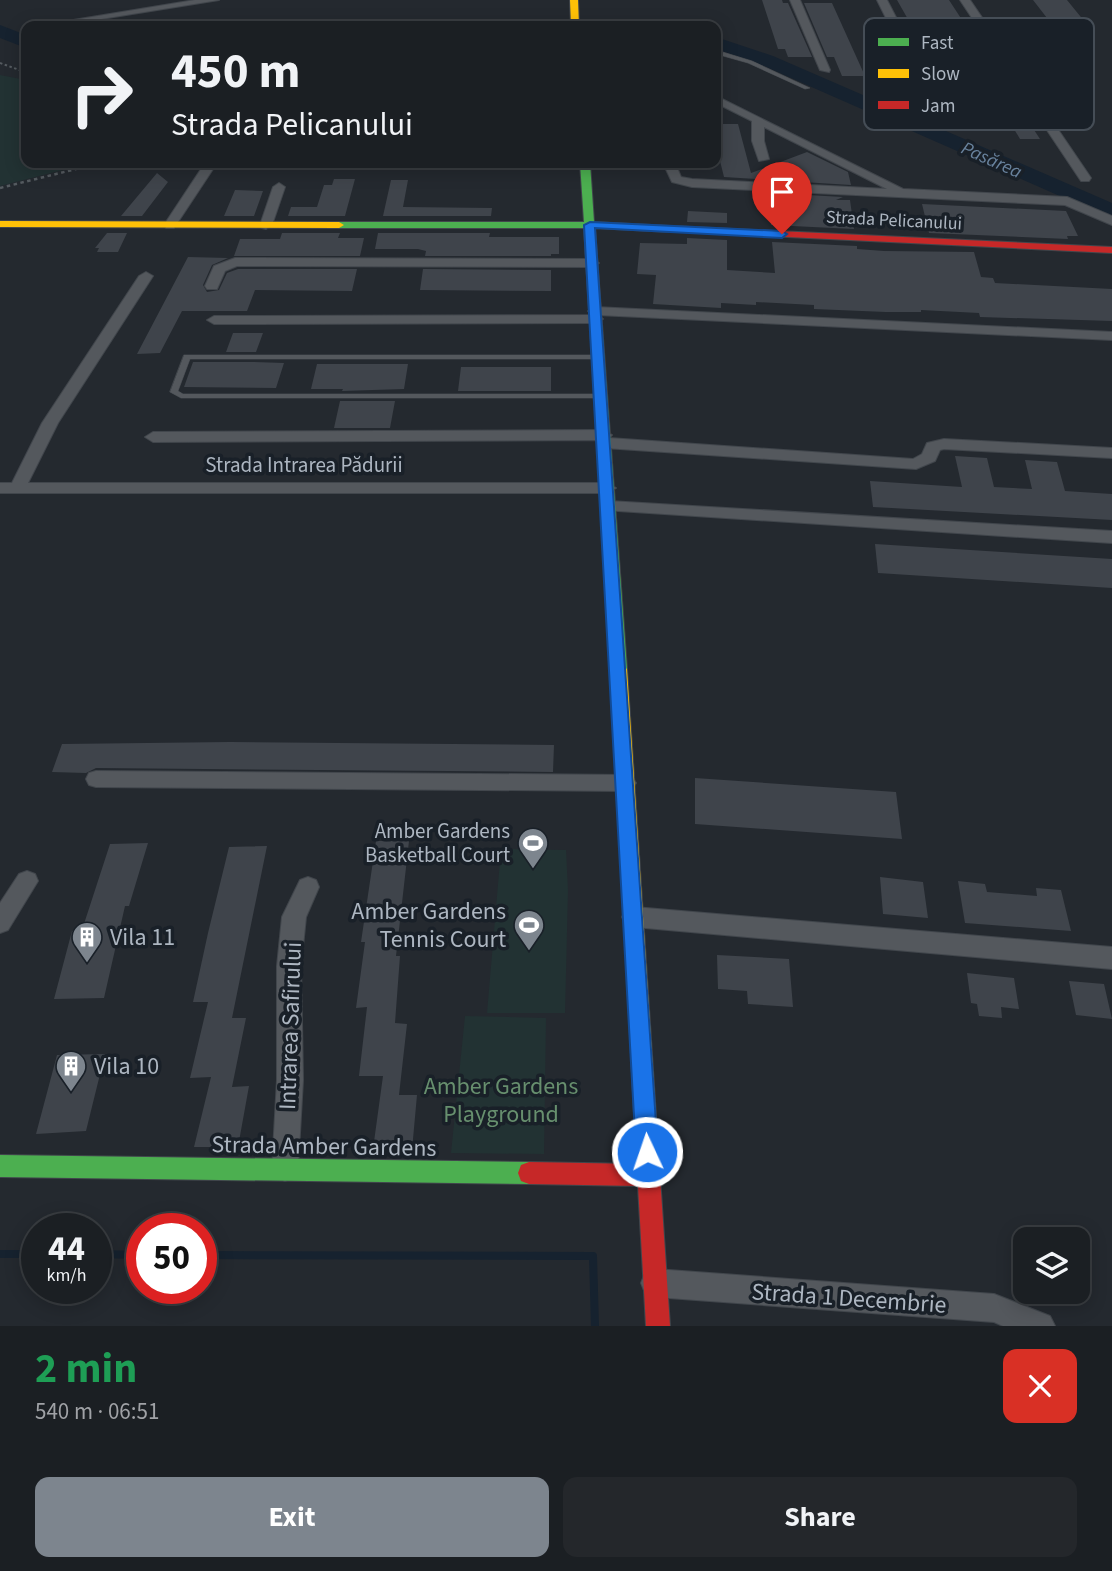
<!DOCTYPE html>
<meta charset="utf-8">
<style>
body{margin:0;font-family:"Source Sans 3",sans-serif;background:#24272b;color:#f1f3f6;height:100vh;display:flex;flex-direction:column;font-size:26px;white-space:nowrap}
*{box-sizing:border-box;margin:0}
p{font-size:23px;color:#a0a2a6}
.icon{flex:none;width:38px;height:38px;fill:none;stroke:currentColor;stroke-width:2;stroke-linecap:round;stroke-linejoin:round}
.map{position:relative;height:1326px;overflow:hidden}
.panel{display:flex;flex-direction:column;background:#1b1f23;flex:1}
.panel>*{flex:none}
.top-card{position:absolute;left:21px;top:21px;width:700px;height:147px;border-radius:14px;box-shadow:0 4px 18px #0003,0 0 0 2px #393d41;background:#1b1f23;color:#f1f3f6;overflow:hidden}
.buttons{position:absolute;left:1013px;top:1227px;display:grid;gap:14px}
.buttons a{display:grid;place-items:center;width:77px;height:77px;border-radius:14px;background:#1b1f23;box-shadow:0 4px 18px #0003,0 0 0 2px #393d41;font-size:35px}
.speed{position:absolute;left:21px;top:1213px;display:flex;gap:14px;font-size:35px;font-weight:700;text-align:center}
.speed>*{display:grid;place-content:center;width:91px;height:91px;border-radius:50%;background:#1b1f23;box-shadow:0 4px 18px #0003,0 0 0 2px #393d41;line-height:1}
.speed small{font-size:18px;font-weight:400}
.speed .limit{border:10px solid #d22;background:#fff;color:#111}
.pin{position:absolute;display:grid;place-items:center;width:60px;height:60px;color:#fff;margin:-72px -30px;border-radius:50% 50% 50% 0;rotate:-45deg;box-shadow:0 0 7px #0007}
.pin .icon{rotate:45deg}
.me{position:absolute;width:77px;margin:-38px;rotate:357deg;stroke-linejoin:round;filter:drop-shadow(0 0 5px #0008)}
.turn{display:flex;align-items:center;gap:24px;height:147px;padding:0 35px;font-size:32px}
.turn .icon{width:91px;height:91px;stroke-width:2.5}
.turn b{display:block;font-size:49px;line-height:60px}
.round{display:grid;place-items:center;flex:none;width:74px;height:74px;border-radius:14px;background:#24272b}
.head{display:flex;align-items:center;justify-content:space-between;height:119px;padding:0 35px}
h1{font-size:42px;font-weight:700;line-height:52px;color:#1e9e55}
.primary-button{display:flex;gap:14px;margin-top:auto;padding:14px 35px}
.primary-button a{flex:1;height:80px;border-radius:14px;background:#7d858e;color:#fff;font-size:28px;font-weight:700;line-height:80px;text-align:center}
.primary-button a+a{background:#24272b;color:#f1f3f6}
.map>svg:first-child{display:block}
</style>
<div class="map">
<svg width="1112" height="1326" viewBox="0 0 1112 1326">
<rect width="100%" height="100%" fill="#24292f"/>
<!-- green -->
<path fill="#223233" d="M0 75 26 80V163H90L0 186Z
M501 849 566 850 568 891 565 1013H487Z
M465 1016 546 1018 544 1154 451 1153Z"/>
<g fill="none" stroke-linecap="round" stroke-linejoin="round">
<!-- stream -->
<path stroke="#16222f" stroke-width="8" d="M0 1254H37
M96 1254 142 1255
M201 1255 593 1256 595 1326"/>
<!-- river -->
<path fill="#16222f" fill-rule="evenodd" d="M0 25 26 35V48L0 38Z
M716 37 773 56 1112 203V219L759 64 716 49Z"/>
</g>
<!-- building -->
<path fill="#3f444b" d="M762 0H782L783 3H788L812 57H788L785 49H778Z
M897 0H949L1040 139H1020L1005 114H962Z
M1033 0H1067L1089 27H1054Z
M804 3H832L865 76H842L834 57H827Z
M717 124H738L751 173 807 152 848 172 851 185 724 177 716 145V138H720Z
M157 173 168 182 142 216H121Z
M334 179H355L345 216H288L291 207H317L324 185H332Z
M391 180H408L403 207 492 208 491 216H383Z
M235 190 263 191 254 216H224Z
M790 194 843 197 836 200H850L854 229 771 225 770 215 792 216Z
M922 204 1066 211 1078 236H1067L1068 239 929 233Z
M688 211 727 213V223L687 222Z
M107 233H127L118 252H97L99 248H95Z
M282 233H340L338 238H364L360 256H234L240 239H280Z
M378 233H490L489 237H559V254H551V256H425L426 251 418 249H375Z
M687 238 727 240V270L775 273 772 242 857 246V249L884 251 974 252 981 277 993 278 995 283 1112 289V321L980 317 979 313 921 310V312H886L814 309V305L756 302V305L721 303V308L653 304 656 275 637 274 640 243 687 244Z
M188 257 228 258 212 265 203 285 207 292 219 290 227 273 238 269H357L352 291 255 290 247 311H182L160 353 137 354Z
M423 269 551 270V291L420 290Z
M233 333H263L256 352H226Z
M193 362H253L284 363 276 388 184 387Z
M317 364H408L404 389 342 391 343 389H311Z
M461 367H551V391H458Z
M340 401H395L390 428H334Z
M955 456 987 458 994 487 1032 489 1025 460 1057 462 1065 491 1112 494V520L873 507 870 481 962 487Z
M875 544 1112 559V588L878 573Z
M230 742 554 745 553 772 96 768 86 773 52 772 62 744Z
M695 778 896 792 902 839 695 824Z
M376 841H409L396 956H400L395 1023 407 1024 399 1095H417L412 1150 373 1149 383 1076H359L367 1007 356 1008 365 942H361Z
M148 843 129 906H125L104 998 54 999 72 931 82 930 110 844Z
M267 846 232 1018H246L232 1087 249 1086 238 1147H194L211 1077 190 1078 208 1002H193L208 933 229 847Z
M880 877 923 882 928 918 883 914Z
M958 881 985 884 987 892 1037 896 1036 888 1061 890 1071 931 965 923Z
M717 955 789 959 793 1007 748 1004 747 991 718 989Z
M967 973 1014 978 1019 1009 1001 1007 1002 1018 979 1016 977 1004 971 1003Z
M1069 981 1104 984 1112 1019 1076 1015Z
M105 1054 86 1131 36 1134 57 1055Z"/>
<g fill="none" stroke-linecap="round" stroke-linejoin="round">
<!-- lane casing -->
<g stroke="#41464c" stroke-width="1">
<path id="lane" d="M716 50 752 61 810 88 805 89 748 63 716 54Z
M184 355H598L602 357 601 359H190L178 391 183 394H600L604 396 600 398H181L170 392Z"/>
</g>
<!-- street casing -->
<g stroke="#41464c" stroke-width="2">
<path id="street" d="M195 0H219L58 26 49 24Z
M790 0H800L830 70 829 72 820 70Z
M877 0H887L945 112 943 114 933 112Z
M960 0H970L1091 178 1089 181H1081Z
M716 96 903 189 1067 197 1112 216V225L1065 205 692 187 672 182 663 163H675L681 177 692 179 887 189 764 127V141L769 159 759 161 752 141V121L716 103Z
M205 163H217L174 228H166L164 225Z
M279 183 285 187 272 225 266 229 262 228 260 225 273 187Z
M235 258 592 259 599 263 592 267 237 266 225 271 217 289H207L205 286 214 266Z
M146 272 153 276 58 423 28 483H608L616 488 608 493H0V483H12L42 423 139 276Z
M595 307 1112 332V340L598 315 603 319 596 323 214 324 207 320 214 316 593 315 588 311Z
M604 430 612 435 609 438 913 459 922 454 927 443 944 439 1112 448V458L944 449 940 450 935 461 916 469 605 448 599 446 597 443 599 440 153 442 145 437 153 432Z
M609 501 1112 531V543L603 510 601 506 603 502Z
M96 771 625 775 632 777 636 783 632 789 625 791 96 787 89 785 86 779 89 773Z
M27 871 35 874 38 881 8 930 0 933V903L19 874Z
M308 877 316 880 319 887 306 917 301 966 303 1080 298 1168 294 1177 285 1181 276 1177 272 1168 277 1080V966L282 917 300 880Z
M634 907 1112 947V969L634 927 626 924 622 917 626 910Z
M655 1269 994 1294 1050 1316 1055 1326H1003L994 1322 655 1297 645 1293 641 1283 645 1273Z"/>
</g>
<!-- fast casing -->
<g stroke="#41464c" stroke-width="2">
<path id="fast" d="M580 163H590L594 222 671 226 676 229 671 232 595 228 627 669 619 675 611 669 584 228H339L334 225 339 222H584Z
M0 1155 529 1162 537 1165 540 1173 537 1181 529 1184 0 1177Z"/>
</g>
<!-- slow casing -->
<g stroke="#41464c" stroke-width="2">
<path id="slow" d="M570 0H578L579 26H571Z
M0 221 339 222 344 225 339 228 0 227Z
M619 663 627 669 657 1132 654 1140 646 1143 638 1140 635 1132 611 669Z"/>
</g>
<!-- jam casing -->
<g stroke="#41464c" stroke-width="2">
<path id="jam" d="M671 226 1112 247V253L667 231 666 229Z
M646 1121 654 1124 657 1132 670 1326H646L638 1186 529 1184 521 1181 518 1173 521 1165 529 1162 637 1164 635 1132 638 1124Z"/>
</g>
<!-- path-far1 -->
<path stroke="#555b60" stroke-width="2" stroke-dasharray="2.5 2.5" stroke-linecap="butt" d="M0 63 25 72"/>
<!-- path -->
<path stroke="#555b60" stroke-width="2.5" stroke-dasharray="3.5 3.5" stroke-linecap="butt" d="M0 188 100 163"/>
<!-- lane -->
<use href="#lane" fill="#54585d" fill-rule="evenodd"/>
<!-- street -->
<use href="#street" fill="#54585d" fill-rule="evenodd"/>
<!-- fast -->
<use href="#fast" fill="#4caf50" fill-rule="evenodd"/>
<!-- slow -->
<use href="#slow" fill="#ffc107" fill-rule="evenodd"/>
<!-- jam -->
<use href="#jam" fill="#c62828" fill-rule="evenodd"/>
</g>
<!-- route -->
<path fill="#1a73e8" stroke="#114b97" stroke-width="2" d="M590 222 782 231 787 234 782 238 595 228 658 1152 654 1160 647 1163 639 1160 636 1152 584 225Z"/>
<!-- icons -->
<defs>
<g id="stadium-pin" transform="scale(1.575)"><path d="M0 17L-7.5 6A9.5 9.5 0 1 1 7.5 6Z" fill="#7d858e" stroke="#192028"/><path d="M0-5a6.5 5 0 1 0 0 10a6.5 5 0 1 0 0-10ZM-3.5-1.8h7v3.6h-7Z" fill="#fff"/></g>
<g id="building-pin" transform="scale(1.575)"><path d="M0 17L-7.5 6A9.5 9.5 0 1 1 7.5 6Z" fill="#7d858e" stroke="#192028"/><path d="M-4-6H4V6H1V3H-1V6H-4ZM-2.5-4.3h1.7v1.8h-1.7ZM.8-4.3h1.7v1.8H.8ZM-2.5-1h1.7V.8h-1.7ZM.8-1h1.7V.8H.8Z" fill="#fff"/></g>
</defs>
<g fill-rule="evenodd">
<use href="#stadium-pin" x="533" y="843"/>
<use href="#stadium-pin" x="529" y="925"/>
<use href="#building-pin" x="87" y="937"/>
<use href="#building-pin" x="71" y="1066"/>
</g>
<g text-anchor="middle" stroke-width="7" stroke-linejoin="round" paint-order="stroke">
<!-- far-street labels -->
<g font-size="18" fill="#adb6c1" stroke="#192028">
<text transform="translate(894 220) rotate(3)" y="6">Strada Pelicanului</text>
</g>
<!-- far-water labels -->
<g font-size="19" font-style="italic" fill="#69839e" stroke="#192028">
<text transform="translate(992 159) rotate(24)" y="7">Pasărea</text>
</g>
<!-- street labels -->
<g font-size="21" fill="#adb6c1" stroke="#192028">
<text x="304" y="472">Strada Intrarea Pădurii</text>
</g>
<!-- poi labels -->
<g font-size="21" fill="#adb6c1" stroke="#192028" text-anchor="end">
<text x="510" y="838">Amber Gardens<tspan x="510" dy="24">Basketball Court</tspan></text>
</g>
<!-- near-poi labels -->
<g font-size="24" fill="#adb6c1" stroke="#192028" text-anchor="start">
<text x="506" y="919" text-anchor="end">Amber Gardens<tspan x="506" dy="28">Tennis Court</tspan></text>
<text x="110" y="945">Vila 11</text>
<text x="94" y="1074">Vila 10</text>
</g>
<!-- near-street labels -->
<g font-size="24" fill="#adb6c1" stroke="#192028">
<text transform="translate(290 1026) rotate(-88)" y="8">Intrarea Safirului</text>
<text transform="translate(324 1146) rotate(1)" y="8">Strada Amber Gardens</text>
<text transform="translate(849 1298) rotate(4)" y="8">Strada 1 Decembrie</text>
</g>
<!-- near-park labels -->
<g font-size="24" fill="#678f6e" stroke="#192028">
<text x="501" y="1094">Amber Gardens<tspan x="501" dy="28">Playground</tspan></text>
</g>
</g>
<!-- legend -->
<rect x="864" y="18" width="230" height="112" rx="10" fill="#192028" stroke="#454d56" stroke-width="2"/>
<rect x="878" y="38" width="31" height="8" fill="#4caf50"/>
<rect x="878" y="69" width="31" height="9" fill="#ffc107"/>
<rect x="878" y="101" width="31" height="8" fill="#c62828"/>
<g font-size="19" fill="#adb6c1">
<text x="921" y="49">Fast</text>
<text x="921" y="80">Slow</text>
<text x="921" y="112">Jam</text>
</g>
</svg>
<div class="buttons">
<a><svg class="icon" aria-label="layers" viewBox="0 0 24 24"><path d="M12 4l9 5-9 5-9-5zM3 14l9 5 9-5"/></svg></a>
</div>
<div class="speed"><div>44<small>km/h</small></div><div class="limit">50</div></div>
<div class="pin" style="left:782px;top:234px;background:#d93025"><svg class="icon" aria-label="arrive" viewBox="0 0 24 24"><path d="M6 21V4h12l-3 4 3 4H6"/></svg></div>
<svg class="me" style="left:647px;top:1152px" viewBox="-20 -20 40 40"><circle r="17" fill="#1a73e8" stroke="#fff" stroke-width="3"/><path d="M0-11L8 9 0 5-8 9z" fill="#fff"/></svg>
<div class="top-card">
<div class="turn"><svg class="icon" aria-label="right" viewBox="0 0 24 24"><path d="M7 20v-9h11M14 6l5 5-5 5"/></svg><div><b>450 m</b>Strada Pelicanului</div></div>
</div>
</div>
<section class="panel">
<div class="head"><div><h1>2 min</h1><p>540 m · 06:51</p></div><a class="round" style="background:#d93025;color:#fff"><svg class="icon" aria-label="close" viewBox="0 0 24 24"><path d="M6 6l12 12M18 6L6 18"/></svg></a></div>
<div class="primary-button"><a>Exit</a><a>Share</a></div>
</section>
